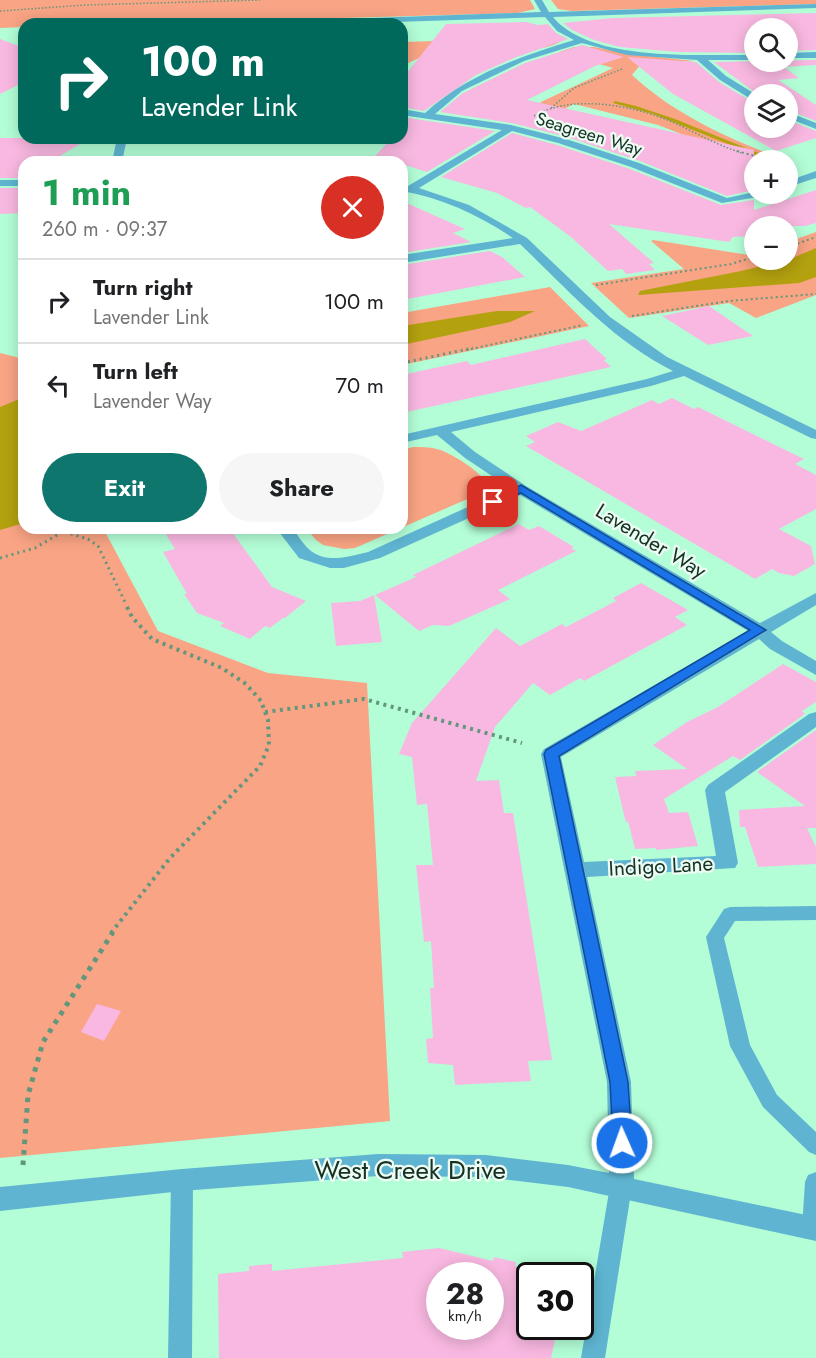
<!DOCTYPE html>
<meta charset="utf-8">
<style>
body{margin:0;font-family:Jost,sans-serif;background:#f6f6f6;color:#202124;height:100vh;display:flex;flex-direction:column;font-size:22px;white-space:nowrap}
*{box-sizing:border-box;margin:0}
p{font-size:20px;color:#757577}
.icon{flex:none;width:33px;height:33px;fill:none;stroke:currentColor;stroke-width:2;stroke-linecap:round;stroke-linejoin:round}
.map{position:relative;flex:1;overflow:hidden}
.panel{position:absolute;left:18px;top:156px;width:390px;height:378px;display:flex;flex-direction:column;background:#fff;border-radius:18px;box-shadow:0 3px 15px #0003}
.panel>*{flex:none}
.hud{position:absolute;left:18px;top:18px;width:390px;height:126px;border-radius:18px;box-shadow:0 3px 15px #0003;background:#00695c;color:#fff;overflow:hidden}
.buttons{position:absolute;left:744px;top:18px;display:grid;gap:12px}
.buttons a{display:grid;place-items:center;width:54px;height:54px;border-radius:50%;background:#fff;box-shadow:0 3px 15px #0003;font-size:30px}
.speed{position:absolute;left:426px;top:1262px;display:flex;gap:12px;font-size:30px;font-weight:700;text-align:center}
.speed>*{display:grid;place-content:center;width:78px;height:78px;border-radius:50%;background:#fff;box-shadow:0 3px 15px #0003;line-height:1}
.speed small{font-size:15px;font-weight:400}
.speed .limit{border:3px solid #111;border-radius:9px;background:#fff;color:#111}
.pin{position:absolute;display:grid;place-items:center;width:51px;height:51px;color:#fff;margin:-26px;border-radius:12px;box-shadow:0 3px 9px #0006}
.me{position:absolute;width:66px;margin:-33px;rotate:358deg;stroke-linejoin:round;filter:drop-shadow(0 0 4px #0008)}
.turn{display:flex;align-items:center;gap:21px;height:126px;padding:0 24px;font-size:27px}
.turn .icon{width:78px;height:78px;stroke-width:2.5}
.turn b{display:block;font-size:42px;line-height:51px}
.round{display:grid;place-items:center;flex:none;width:63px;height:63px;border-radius:32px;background:#f6f6f6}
.head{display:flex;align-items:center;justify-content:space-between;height:102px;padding:0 24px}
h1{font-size:36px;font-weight:700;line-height:45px;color:#1e9e55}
.button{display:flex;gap:12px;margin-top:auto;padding:12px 24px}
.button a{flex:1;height:69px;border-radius:36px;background:#0f766e;color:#fff;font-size:24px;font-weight:700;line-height:69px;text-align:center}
.button a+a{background:#f6f6f6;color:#202124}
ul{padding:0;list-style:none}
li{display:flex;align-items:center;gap:18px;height:84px;padding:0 24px;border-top:2px solid #e0e0e0}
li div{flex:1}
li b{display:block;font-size:22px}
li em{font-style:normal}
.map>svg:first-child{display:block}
</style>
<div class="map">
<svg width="816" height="1358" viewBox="0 0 816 1358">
<rect width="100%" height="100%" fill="#b3fed7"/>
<!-- green -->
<path fill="#f9a484" d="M0 0H530L535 9 518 13 133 24H24V27L0 28Z
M551 0H816V4L572 11 558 9Z
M562 37 563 40C535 59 493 42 462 42 450 42 416 60 402 66V42Z
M574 47H594L630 54 694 61 641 64 632 75C675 115 731 140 786 160L754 162 658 125 574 104 532 126 518 123 541 102 613 68 559 52Z
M816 232V295L756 318 729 303 629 318 591 283 684 269 651 241 653 240 749 255 754 253V260H788V242Z
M550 287 589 326 402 365V313Z
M0 353 24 359V528H103L158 631 268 673 367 683 390 1121 0 1158Z
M413 447C421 447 429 447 437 449 449 452 483 472 486 484L479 494 472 497 355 548 344 549 323 545 316 540 306 528H402V450Z"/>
<!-- water -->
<path fill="#b3a10f" d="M816 248V277L799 283 638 295 640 291 741 271 788 260Z
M497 311H535L510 322 402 345V326Z
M24 397V523L0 530V407Z"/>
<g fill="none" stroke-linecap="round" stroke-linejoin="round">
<!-- stream -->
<path fill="#b3a10f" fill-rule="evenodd" d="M615 101 636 106 675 119 771 158 767 159 748 152 653 114 613 103Z"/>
</g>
<!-- building -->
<path fill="#f9b8e1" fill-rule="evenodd" d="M816 13V50L788 51V28H754V53L677 52 620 47 594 40 572 30 563 23 613 18Z
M526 22 538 25 548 24 556 33 568 39 514 58 476 75 424 111 402 107V79L446 24Z
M0 39 24 48V82L0 94Z
M582 45 624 57 595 66 527 100 754 150V190L727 196 640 161 567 137 512 123 440 112 463 93 525 63Z
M627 57 696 62 719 82 754 103V128H788V120L816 131V138L776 151 673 94Z
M816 60V65L784 67 799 78 778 80 816 105V121L788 110V94H757L714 62Z
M402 117 495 131 427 172 402 164V162L375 156 392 138H402Z
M512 133 557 145 630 169 721 205 754 200V210L816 190V223L805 226H754V236L733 237 729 242 609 224 654 263 649 264 655 270 626 274 622 269 608 271 571 237 530 207 526 208 497 193 441 177Z
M0 138H90L50 162H24V178H0Z
M0 188H24V213L0 214Z
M402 201 465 229 453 233 471 242 402 253Z
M490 251 502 257 525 277 402 300V265Z
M709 306 753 336 708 345 662 316Z
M585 339 607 359 604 360 611 367 402 413V375L467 361 471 365Z
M672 398 694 409 698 407 804 459 795 464 816 475V509L779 529 811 546 815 564 794 576 779 573 772 569 755 579 526 446 535 442 526 436 558 422 581 431 652 400 659 404Z
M519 524 529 530 539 526 574 547 571 548 576 551 498 590 510 599 449 626 433 625 419 631 375 595 416 577 413 575Z
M162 528H229L272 587 306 601 285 618H283L270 628 265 626 250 639 220 626 224 623 197 613 184 594H187L163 552 175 549Z
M641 583 688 610 675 617 687 625 584 681 580 678 550 695 533 683 495 727 476 781 499 780 504 813H513L552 1060 528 1061 531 1081 455 1085 453 1065 428 1063 426 1039 433 1038 430 988H434L431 941 424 942 416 865H433L427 804 417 805 412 757 399 754 412 723 496 628 520 646 562 624 566 627 616 601 613 598Z
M374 595 382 642 336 646 331 603 360 601Z
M783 664 816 682V702L802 711 805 714 740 760 733 756 664 799 669 813 688 812 698 846 656 850V848L635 849 628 821 626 823 615 777 636 776 635 771 687 769 653 745 687 722 718 707Z
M816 730V828H807L816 847V864L758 867 745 827H740L739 810 805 806 757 772Z
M97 1004 121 1011 104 1041 81 1032Z
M439 1248 493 1261 494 1257 516 1262 515 1266 530 1270V1326H558L551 1358H219L218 1274 249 1271V1266L272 1264V1271L403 1258 402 1252ZM440 1275H490V1326H440Z"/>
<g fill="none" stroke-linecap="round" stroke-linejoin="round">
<!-- path-far4 -->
<path stroke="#63977d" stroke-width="1.5" stroke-dasharray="1.5 2" stroke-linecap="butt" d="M0 11 85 5 260 0
M551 108 574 88 622 69
M534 116C572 94 631 105 670 121 695 132 716 145 742 153"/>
<!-- path-far3 -->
<path stroke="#63977d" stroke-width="2" stroke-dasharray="2 3" stroke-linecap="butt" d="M737 151 769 160
M788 247 816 237
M596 285 731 264 754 257
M632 316 729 301 816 294
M466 350 583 325"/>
<!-- path-far2 -->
<path stroke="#63977d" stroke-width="3" stroke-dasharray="2 4" stroke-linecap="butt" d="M402 363 473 348
M65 532 88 539 98 546 126 604
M0 558 35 548 69 528"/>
<!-- path-far1 -->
<path stroke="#63977d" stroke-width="4" stroke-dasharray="3 4.5" stroke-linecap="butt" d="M265 712 364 699 522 743
M111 933 170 858 260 766 269 745 268 720 261 701 246 684 222 668 152 639 132 617 125 603"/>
<!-- path -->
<path stroke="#63977d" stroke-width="5" stroke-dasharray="4.5 6" stroke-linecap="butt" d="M23 1165 28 1095 43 1042 113 932"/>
<!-- lane -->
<path fill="#5fb5d1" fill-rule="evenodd" d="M816 906V920L735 921 724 938 750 1045 777 1095 816 1132V1155L809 1152 763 1107 730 1046 706 937 724 909 730 907Z
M182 1171 190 1173 193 1180 192 1358H168L171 1180 174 1173Z
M816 1172V1237L813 1238 805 1235 802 1228 805 1182 808 1175Z
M621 1176 629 1179 632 1186 605 1358H581L610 1186 613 1179Z"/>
<!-- street -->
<path fill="#5fb5d1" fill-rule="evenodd" d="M534 0H542L549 12 816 4V8L553 17C591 63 700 54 754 55V60H708L726 76 755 94 754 101 720 80 697 60 627 55 582 43 524 61 462 91 435 114 511 125 566 139 639 163 727 198 754 192 765 194 764 196 722 203 631 167 558 143 512 131 419 188 469 205 527 238 610 317 667 357 816 430V439L811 438 684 376 651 386 451 432 475 452 526 486 760 623 816 593V605L771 632 782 641 816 661V675L770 649 759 639 561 757 584 862 716 856 705 790 708 785 809 714 816 712V727L725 792 738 863 735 868 587 877 631 1082 634 1179 816 1217V1241L568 1187 486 1177 378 1176 182 1191 0 1211V1187L182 1169 378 1154 486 1155 568 1165 609 1173 607 1082 541 754 544 749 748 631 520 495 380 558 344 568H330L299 558 276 528H292C298 535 304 546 311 551 328 564 350 556 368 552L510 488 465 458 437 435 402 443V435L647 379 673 371C613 341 568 290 520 244L402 263V255L513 238C479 215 442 198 402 191V185L408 186 502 130 402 115V109L425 113C468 74 520 57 574 40L557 31 545 17 334 24H255L259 22 541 12Z
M816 52V58H788V53Z
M788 112 816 123V129L788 118Z
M117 138H127L122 162H112Z
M816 171V178L788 187V181Z
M0 180H24V186H0Z"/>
</g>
<!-- route -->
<path fill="#1a73e8" stroke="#114b97" stroke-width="1.5" d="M521 485 766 630 559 756 628 1082 632 1143 629 1148 622 1151 615 1148 613 1143 610 1082 544 754 546 750 750 630 521 493 497 504 493 505 487 502Z"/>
<g text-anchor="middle" stroke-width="4.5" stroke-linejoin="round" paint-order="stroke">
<!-- far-street labels -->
<g font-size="18" fill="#143325" stroke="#eefcf4">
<text transform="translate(589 134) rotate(17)" y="6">Seagreen Way</text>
</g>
<!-- street labels -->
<g font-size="21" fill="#143325" stroke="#eefcf4">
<text transform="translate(651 541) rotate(31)" y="7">Lavender Way</text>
<text transform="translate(661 866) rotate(-3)" y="7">Indigo Lane</text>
</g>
<!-- near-street labels -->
<g font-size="26" fill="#143325" stroke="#eefcf4">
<text x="410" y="1179">West Creek Drive</text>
</g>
</g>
</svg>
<div class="buttons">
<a><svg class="icon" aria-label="search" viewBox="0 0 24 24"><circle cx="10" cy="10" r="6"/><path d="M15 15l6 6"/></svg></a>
<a><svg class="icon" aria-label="layers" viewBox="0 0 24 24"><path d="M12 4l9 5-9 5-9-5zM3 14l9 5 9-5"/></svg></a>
<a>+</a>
<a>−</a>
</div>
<div class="speed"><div>28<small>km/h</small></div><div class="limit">30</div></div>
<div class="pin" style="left:493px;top:502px;background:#d93025"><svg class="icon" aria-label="arrive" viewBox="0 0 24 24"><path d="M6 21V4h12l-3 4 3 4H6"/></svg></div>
<svg class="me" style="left:622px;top:1143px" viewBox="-20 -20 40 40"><circle r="17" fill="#1a73e8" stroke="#fff" stroke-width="3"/><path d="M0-11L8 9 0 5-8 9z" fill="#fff"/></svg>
<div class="hud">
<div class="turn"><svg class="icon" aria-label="right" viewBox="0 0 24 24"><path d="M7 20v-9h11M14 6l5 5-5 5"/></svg><div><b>100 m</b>Lavender Link</div></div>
</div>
<section class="panel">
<div class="head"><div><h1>1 min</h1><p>260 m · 09:37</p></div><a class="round" style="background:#d93025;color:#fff"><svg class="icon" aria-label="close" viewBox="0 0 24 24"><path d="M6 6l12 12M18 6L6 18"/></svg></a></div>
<ul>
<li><svg class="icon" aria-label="right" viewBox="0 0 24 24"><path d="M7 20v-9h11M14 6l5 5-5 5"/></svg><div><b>Turn right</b><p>Lavender Link</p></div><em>100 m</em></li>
<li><svg class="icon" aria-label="left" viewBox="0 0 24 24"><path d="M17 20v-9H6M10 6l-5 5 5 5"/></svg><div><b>Turn left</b><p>Lavender Way</p></div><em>70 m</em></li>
</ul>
<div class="button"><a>Exit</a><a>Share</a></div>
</section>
</div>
